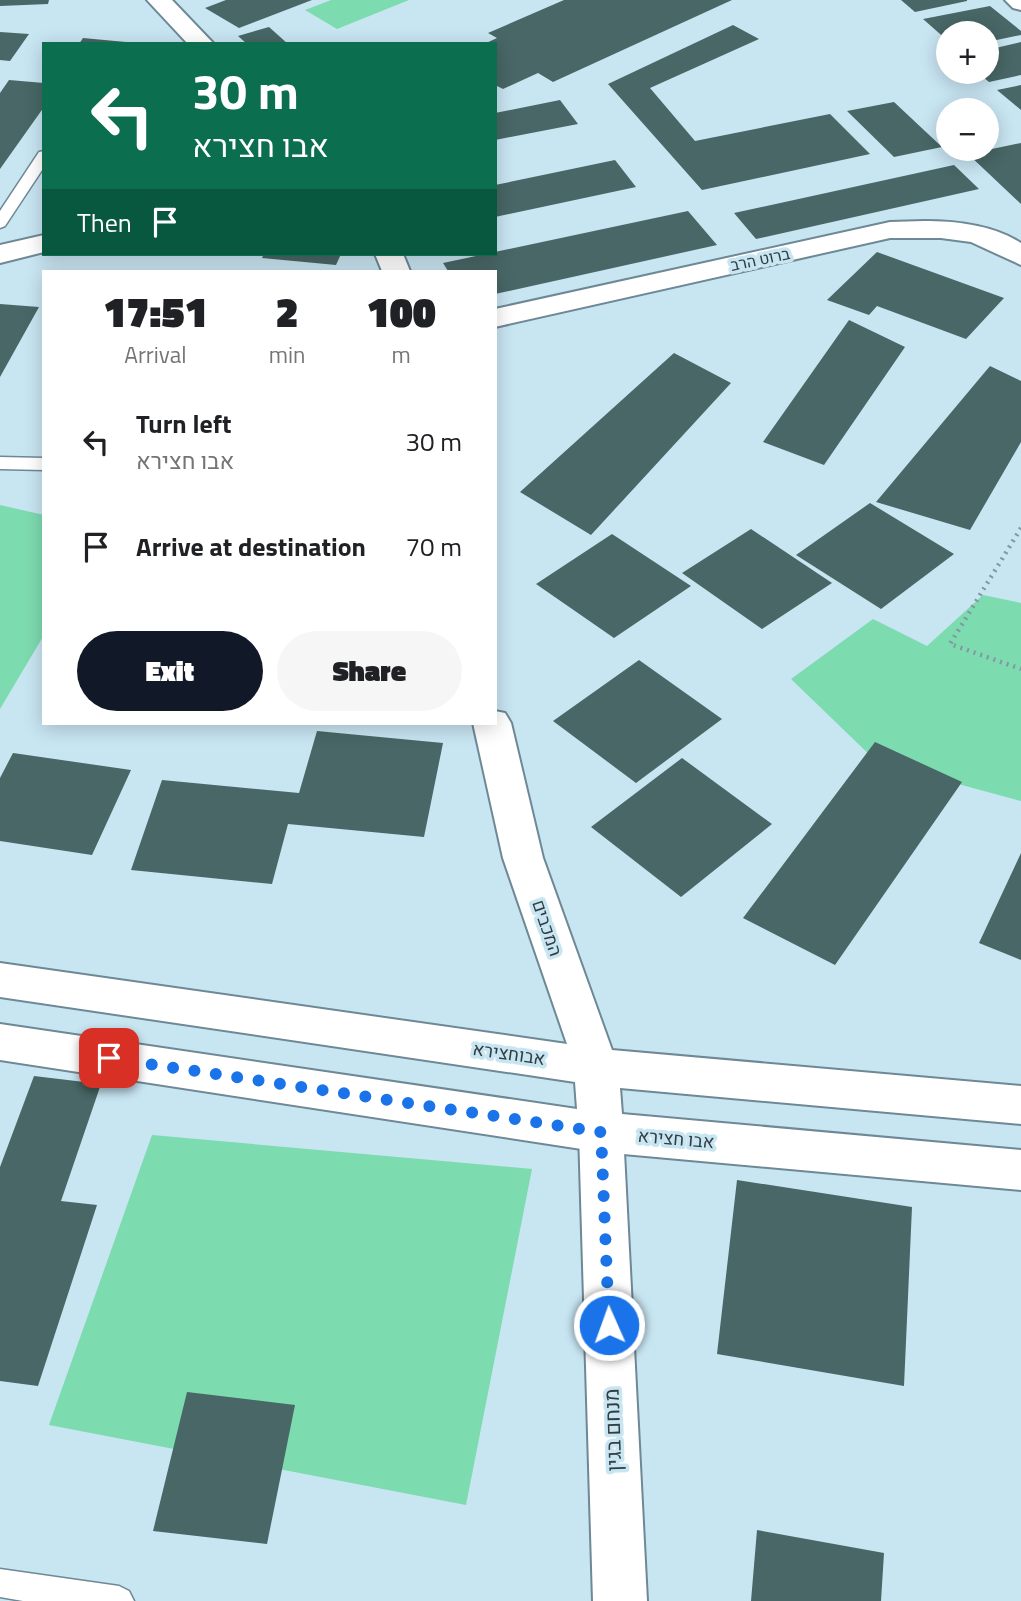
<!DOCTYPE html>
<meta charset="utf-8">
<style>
body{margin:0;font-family:"Titillium Web",Heebo,sans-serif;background:#f6f6f6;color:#202124;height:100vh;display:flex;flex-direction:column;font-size:26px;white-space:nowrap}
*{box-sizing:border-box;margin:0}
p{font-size:23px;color:#757577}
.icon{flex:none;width:38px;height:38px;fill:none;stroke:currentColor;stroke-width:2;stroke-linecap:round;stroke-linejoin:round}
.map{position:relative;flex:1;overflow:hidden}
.side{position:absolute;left:42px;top:270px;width:455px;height:455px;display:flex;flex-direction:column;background:#fff;border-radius:0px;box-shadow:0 4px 18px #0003}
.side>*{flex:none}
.hud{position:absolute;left:42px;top:42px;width:455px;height:214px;border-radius:0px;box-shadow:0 4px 18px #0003;background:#0b6e4f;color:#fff;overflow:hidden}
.tools{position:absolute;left:936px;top:21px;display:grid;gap:14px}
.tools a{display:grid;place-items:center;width:63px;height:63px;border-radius:50%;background:#fff;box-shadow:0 4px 18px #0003;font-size:35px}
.pin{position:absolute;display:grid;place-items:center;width:60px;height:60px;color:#fff;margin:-30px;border-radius:14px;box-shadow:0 4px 10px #0006}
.me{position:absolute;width:77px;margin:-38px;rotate:358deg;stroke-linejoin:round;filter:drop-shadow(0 0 5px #0008)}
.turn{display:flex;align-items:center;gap:24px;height:147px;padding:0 35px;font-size:32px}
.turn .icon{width:91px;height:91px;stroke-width:2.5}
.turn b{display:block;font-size:49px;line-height:60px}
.then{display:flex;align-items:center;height:66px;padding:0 35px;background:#0003;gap:14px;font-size:26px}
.eta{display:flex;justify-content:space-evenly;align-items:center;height:119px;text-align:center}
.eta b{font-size:42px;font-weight:800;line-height:49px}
.action{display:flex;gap:14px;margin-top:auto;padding:14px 35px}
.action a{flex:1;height:80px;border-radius:42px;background:#111827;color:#fff;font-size:28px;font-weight:800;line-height:80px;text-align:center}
.action a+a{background:#f6f6f6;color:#202124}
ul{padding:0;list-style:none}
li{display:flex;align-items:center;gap:21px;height:105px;padding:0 35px}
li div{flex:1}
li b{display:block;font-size:26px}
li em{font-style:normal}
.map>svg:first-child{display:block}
</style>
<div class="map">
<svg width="1021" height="1601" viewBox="0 0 1021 1601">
<rect width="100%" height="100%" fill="#c8e5f2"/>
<!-- green -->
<path fill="#7ddbb0" d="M331 0H409L337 29 305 10Z
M0 505 44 515V635L0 709Z
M983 595 1021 603V801L877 762 791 679 873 619 927 646Z
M152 1135 532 1169 466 1505 49 1425Z"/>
<!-- building -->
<path fill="#486766" d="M0 0H49L48 4 0 6Z
M226 0H312L239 28 205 8Z
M564 0H732L553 82 538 73 503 89 495 85V44H484L497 38 488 33Z
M901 0H967V1L915 12Z
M990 6 1021 31V35L987 42V33H948V41L923 19Z
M733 25 759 39 650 88 695 141 830 114 870 154 702 190 608 84Z
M269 27 288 44H247L238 36Z
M0 32 29 34 10 61 0 60Z
M83 38 126 42V44H79Z
M1021 42V75L989 82 977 72H987V50Z
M9 80 44 83V107L0 169V93Z
M1021 85V110L997 90Z
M560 100 578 124 495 140V113Z
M894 102 942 147 894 157 847 111Z
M1021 143V204L968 154Z
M615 160 636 187 495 217V185Z
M954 165 979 189 756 239 734 213Z
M688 211 717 245 495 294V271H448L443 263Z
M877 252 1004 298 966 339 877 306 869 315 827 300Z
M264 254H341L336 265 262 258Z
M0 304 39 307 0 377Z
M849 320 905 347 824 465 763 442Z
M674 353 731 383 591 535 520 492Z
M990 366 1021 381V442L970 530 876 502Z
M870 503 954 554 881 609 796 555Z
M751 529 832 583 762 629 682 573Z
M612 534 691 586 614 638 536 584Z
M639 660 722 719 636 783 553 721Z
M317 731 443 743 424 837 288 824 272 884 131 870 162 780 299 793Z
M875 742 962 782 835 965 743 918Z
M13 753 131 770 92 855 0 841V778Z
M682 758 772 824 681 897 591 827Z
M1021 853V960L979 943Z
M34 1076 101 1084 61 1201 97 1205 38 1386 0 1381V1167Z
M737 1180 912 1207 904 1386 717 1354Z
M187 1392 295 1405 267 1544 153 1531Z
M757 1530 884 1553 881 1601H751Z"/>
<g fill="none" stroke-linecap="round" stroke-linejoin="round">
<!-- service casing -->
<g stroke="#6e8895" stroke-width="3">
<path id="service" d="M44 151V167L5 226 0 228V211L39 152Z
M0 457 44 458V470L0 469Z
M0 1569 119 1586 129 1591 134 1601H23L0 1597Z"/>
</g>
<!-- minor casing -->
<g stroke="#6e8895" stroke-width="4">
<path id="minor" d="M1005 0H1021V10L1013 8Z
M924 221C957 221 993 225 1021 243V265L971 242 941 238H890L495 327V309L890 222Z
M44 235V252L0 263V245Z
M601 1112 617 1118 623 1132 647 1601H593L579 1132 585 1118Z"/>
</g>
<!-- tertiary casing -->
<g stroke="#6e8895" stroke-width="4">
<path id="tertiary" d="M147 0H172L214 44H188Z
M375 254H403L410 271H382Z
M495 711 505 713 511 723 543 858 612 1050 1021 1086V1124L620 1088 622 1114 1021 1150V1190L601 1152 0 1060V1024L577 1109 575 1082 0 997V963L567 1044 503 858 473 723H495Z"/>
</g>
<!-- path -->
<path stroke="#8297a0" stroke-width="4.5" stroke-dasharray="2 5" stroke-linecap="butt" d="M1021 528 950 644 1021 669"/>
<!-- service -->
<use href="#service" fill="#fff" fill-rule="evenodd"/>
<!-- minor -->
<use href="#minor" fill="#fff" fill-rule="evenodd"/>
<!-- tertiary -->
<use href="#tertiary" fill="#fff" fill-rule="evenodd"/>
</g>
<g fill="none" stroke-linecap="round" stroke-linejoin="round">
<!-- route -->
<path stroke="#1a73e8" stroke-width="12" stroke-dasharray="0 21.6" d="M109 1058 601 1132 609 1325"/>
</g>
<g text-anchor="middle" stroke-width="7" stroke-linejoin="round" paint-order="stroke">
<!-- far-street labels -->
<g font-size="16" fill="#323d42" stroke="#c8e5f2">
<text transform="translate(760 259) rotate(-12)" y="6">ברוט הרב</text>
</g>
<!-- street labels -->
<g font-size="18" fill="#323d42" stroke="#c8e5f2">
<text transform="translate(547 928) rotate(71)" y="6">המכבים</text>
<text transform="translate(509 1054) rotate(8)" y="6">אבוחצירא</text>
<text transform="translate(676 1139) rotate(5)" y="6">אבו חצירא</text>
</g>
<!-- near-street labels -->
<g font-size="21" fill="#323d42" stroke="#c8e5f2">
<text transform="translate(613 1430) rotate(-92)" y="7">מנחם בגין</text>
</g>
</g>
</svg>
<div class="tools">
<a>+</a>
<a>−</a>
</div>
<div class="pin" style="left:109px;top:1058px;background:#d93025"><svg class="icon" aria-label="arrive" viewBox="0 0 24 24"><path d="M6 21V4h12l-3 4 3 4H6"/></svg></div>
<svg class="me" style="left:609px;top:1325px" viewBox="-20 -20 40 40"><circle r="17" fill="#1a73e8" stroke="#fff" stroke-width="3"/><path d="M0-11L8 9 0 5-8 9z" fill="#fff"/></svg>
<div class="hud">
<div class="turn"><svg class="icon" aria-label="left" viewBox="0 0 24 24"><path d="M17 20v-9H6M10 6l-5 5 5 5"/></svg><div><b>30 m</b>אבו חצירא</div></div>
<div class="then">Then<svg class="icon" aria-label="arrive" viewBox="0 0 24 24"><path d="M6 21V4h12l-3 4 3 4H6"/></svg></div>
</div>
<section class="side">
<div class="eta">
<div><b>17:51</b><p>Arrival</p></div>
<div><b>2</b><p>min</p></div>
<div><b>100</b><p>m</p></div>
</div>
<ul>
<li><svg class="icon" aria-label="left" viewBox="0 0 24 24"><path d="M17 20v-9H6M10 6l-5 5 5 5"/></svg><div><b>Turn left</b><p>אבו חצירא</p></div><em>30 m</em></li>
<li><svg class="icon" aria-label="arrive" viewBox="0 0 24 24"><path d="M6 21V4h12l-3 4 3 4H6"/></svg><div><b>Arrive at destination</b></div><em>70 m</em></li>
</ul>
<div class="action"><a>Exit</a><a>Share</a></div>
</section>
</div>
